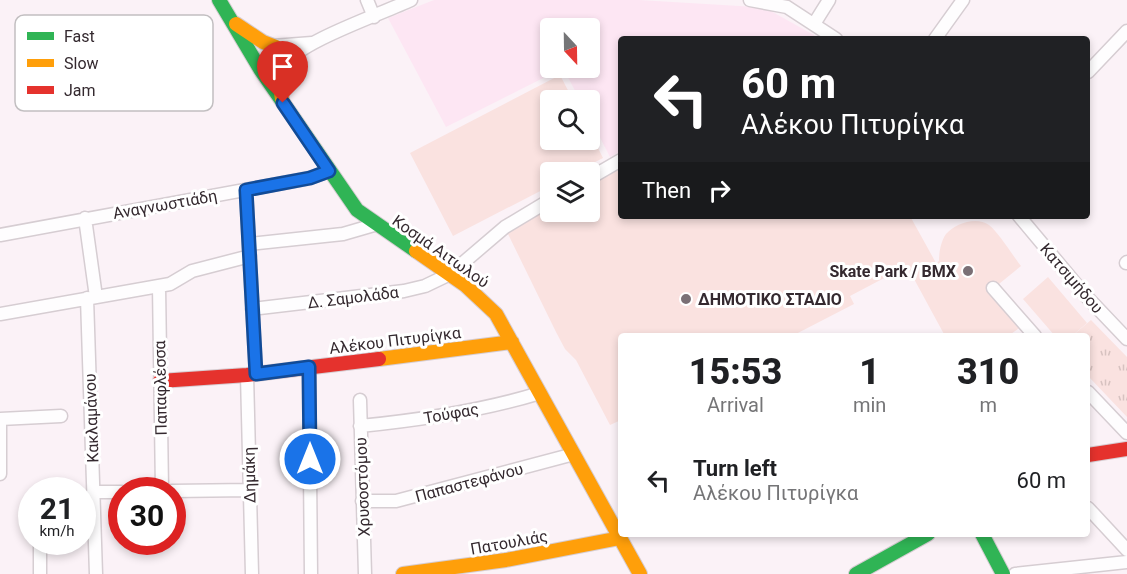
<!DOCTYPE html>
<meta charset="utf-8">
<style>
body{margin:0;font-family:Roboto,sans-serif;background:#f2f2f2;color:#202124;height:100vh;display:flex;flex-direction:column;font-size:22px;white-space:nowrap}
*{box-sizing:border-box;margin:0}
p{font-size:20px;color:#757577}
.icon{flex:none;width:33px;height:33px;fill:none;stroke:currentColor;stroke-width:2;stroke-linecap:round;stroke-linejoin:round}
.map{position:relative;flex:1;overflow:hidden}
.details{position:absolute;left:618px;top:333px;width:472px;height:204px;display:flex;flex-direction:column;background:#fff;border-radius:6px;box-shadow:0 3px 9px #0003}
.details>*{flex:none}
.banner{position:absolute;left:618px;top:36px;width:472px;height:183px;border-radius:6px;box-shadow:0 3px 9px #0003;background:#202124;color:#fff;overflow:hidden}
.needle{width:39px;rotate:158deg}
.controls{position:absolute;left:540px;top:18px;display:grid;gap:12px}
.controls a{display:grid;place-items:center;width:60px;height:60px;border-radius:6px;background:#fff;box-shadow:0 3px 9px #0003;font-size:30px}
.speed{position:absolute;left:18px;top:477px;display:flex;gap:12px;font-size:30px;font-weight:700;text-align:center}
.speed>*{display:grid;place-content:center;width:78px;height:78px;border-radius:50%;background:#fff;box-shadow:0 3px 9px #0003;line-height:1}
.speed small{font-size:15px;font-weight:400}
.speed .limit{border:9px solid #d22;background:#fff;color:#111}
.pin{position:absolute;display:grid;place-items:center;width:51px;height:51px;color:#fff;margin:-62px -26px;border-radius:50% 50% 50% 0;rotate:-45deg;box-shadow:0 0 6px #0007}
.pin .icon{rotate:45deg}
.me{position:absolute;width:66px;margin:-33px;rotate:0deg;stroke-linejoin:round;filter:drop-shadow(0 0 4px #0008)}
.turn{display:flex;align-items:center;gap:21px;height:126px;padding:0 24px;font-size:27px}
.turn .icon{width:78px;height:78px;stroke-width:2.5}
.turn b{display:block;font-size:42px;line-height:51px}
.then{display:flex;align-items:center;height:57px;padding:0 24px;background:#0003;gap:12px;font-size:22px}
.eta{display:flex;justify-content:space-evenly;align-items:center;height:102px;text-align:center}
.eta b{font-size:36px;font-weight:800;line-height:42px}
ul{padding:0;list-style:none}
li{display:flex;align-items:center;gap:18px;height:90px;padding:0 24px}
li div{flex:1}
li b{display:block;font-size:22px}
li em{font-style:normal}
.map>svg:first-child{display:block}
</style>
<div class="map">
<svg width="1127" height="574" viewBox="0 0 1127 574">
<defs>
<pattern id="grass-tufts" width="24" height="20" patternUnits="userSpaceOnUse" patternTransform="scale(1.5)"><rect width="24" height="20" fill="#fae2e0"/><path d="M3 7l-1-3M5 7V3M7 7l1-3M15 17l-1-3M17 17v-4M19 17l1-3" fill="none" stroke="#d7c2c0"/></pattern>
</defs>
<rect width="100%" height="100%" fill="#fbf2f7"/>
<!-- built -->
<path fill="#fde6f3" d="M434 0H639L756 7 769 10 814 35 815 39H621V151L610 157 590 118V100H580L563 68H590V28H550V68H563L446 127 388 18Z"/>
<!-- grass -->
<path fill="url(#grass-tufts)" d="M1091 320 1127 357V417L1088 376V336H1072Z"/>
<!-- pitch -->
<path fill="#fae2e0" d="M560 75 573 100H550V140H590V132L603 158 576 172H550V186L453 236 410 153Z
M621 167V216H910L936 263 939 261C939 252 941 241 946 234 955 223 977 216 989 225 999 233 1013 256 1021 266L994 288 1025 324 1008 336H945L907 266 850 296 854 304 792 336H621V420L610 425 576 360 565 349 556 332 507 232 550 207V212H590V185Z
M1048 277 1087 323 1072 336H1055L1023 299Z"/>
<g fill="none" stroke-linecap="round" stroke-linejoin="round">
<!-- street casing -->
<g stroke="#d6cdd2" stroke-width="15">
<path id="street" d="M367 0 374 17
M750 0 787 7 836 39
M814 24 829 0
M935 39 963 0
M273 46 312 43
M280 68C300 41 379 15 411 0
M1088 72 1127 31
M590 178 621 160
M246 190 256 374
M1019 216 1086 296 1127 339
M85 218 96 297
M0 235 310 178 329 171
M249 244 343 234 374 225
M1126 263 1127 262
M159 286 162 490
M993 288 1035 336
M87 298 96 574
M252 309 404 291 425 286 450 274 505 227 550 200
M0 314 170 284 192 271 250 256
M309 367 311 574
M247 375 252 574
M1088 392 1127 433
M360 400 365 574
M0 419 61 416
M360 426C421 420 481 411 540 393
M0 474V419
M172 491 250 490
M93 492H122
M362 501H396L574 454
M1088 508 1127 550
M40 542V574
M1015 574 1127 562"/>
</g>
<!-- fast casing -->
<g stroke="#d6cdd2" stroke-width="16">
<path id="fast" d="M219 0 260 69 357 210 416 251
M982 534 1003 574
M856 574 928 534"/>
</g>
<!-- slow casing -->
<g stroke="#d6cdd2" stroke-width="16">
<path id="slow" d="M236 24 263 42 276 47 282 53 283 61 279 82 282 99
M416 251 465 285 496 314 640 574
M379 359 512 342
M403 574 506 560 620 538"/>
</g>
<!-- jam casing -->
<g stroke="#d6cdd2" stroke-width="16">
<path id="jam" d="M160 381 247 375 379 359
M1088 455 1127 449"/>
</g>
<!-- street -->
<use href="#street" stroke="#fefdfe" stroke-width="12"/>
<!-- fast -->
<use href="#fast" stroke="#30b455" stroke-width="14"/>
<!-- slow -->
<use href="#slow" stroke="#ff9f0a" stroke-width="14"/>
<!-- jam -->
<use href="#jam" stroke="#e5322d" stroke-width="14"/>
</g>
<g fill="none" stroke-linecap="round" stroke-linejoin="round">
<!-- route casing -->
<g stroke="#114b97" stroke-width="15">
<path id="route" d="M283 103 329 171 310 178 246 190 256 374 309 367 310 459"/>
</g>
<!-- route -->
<use href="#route" stroke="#1a73e8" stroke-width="10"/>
</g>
<!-- markers -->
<g fill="#7a6f75" stroke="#fff" stroke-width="2">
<circle cx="968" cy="271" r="6"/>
<circle cx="686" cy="299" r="6"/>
</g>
<g text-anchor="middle" stroke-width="6" stroke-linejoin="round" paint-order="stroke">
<!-- street labels -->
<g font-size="16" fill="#34292f" stroke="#fff">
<text transform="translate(165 204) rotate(-10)" y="6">Αναγνωστιάδη</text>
<text transform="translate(441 251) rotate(35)" y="6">Κοσμά Αιτωλού</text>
<text transform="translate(1072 278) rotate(49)" y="6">Κατσιμήδου</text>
<text transform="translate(353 297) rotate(-7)" y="6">Δ. Σαμολάδα</text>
<text transform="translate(395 340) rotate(-7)" y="6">Αλέκου Πιτυρίγκα</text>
<text transform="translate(160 388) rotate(-91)" y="6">Παπαφλέσσα</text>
<text transform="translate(451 413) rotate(-10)" y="6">Τούφας</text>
<text transform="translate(91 418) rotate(-92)" y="6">Κακλαμάνου</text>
<text transform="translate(249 475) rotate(-91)" y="6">Δημάκη</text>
<text transform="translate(469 482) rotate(-15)" y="6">Παπαστεφάνου</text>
<text transform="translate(362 487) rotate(-92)" y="6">Χρυσοστόμου</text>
<text transform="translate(509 542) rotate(-10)" y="6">Πατουλιάς</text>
</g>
<!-- poi labels -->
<g font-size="16" font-weight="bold" fill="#34292f" stroke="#fff" text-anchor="end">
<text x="956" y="277">Skate Park / BMX</text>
<text x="698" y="305" text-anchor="start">ΔΗΜΟΤΙΚΟ ΣΤΑΔΙΟ</text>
</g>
</g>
<!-- legend -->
<rect x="15" y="15" width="198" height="96" rx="9" fill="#fff" stroke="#c2bfc1" stroke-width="1.5"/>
<rect x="27" y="32" width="27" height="8" fill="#30b455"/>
<rect x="27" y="59" width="27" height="8" fill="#ff9f0a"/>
<rect x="27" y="86" width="27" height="8" fill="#e5322d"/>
<g font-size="16" fill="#34292f">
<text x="64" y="42">Fast</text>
<text x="64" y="69">Slow</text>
<text x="64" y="96">Jam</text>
</g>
</svg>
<div class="controls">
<a><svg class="needle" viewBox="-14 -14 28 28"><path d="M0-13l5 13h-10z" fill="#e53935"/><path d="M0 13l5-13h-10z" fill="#757577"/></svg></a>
<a><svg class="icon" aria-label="search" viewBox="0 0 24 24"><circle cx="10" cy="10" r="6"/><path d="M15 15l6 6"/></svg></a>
<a><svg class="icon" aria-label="layers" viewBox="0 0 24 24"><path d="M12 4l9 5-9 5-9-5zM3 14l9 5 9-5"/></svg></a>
</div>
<div class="speed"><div>21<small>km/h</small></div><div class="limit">30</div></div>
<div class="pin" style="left:283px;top:103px;background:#d93025"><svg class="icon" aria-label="arrive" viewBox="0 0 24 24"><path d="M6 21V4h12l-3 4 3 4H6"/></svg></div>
<svg class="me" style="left:310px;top:459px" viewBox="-20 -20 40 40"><circle r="17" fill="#1a73e8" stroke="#fff" stroke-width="3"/><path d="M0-11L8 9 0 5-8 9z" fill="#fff"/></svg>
<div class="banner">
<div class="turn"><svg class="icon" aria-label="left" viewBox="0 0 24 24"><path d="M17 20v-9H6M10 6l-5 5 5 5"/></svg><div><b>60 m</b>Αλέκου Πιτυρίγκα</div></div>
<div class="then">Then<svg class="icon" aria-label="right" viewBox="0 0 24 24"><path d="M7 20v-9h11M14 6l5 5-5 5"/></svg></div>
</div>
<section class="details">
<div class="eta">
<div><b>15:53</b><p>Arrival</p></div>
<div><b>1</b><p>min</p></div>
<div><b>310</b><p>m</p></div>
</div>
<ul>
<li><svg class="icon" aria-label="left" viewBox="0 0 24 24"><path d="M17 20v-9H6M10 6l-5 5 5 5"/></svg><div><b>Turn left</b><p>Αλέκου Πιτυρίγκα</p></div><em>60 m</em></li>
</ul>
</section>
</div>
